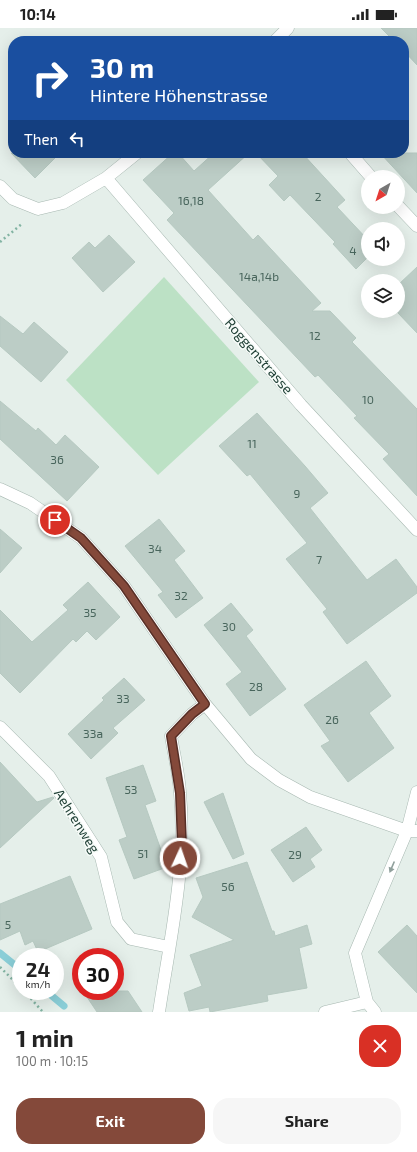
<!DOCTYPE html>
<meta charset="utf-8">
<style>
body{margin:0;font-family:"Exo 2",sans-serif;background:#f6f6f6;color:#222;height:100vh;display:flex;flex-direction:column;font-size:15px;white-space:nowrap}
*{box-sizing:border-box;margin:0}
p{font-size:13px;color:#767676}
.icon{flex:none;width:22px;height:22px;fill:none;stroke:currentColor;stroke-width:2;stroke-linecap:round;stroke-linejoin:round}
.map{position:relative;height:984px;overflow:hidden}
.sheet{display:flex;flex-direction:column;background:#fff;flex:1}
.sheet>*{flex:none}
.banner{position:absolute;left:8px;top:8px;width:401px;height:122px;border-radius:16px;box-shadow:0 4px 16px #0002;background:#1a4fa0;color:#fff;overflow:hidden}
.needle{width:26px;rotate:219deg}
.tools{position:absolute;left:361px;top:142px;display:grid;gap:8px}
.tools a{display:grid;place-items:center;width:44px;height:44px;border-radius:50%;background:#fff;box-shadow:0 4px 16px #0002;font-size:20px}
.speed{position:absolute;left:12px;top:920px;display:flex;gap:8px;font-size:20px;font-weight:700;text-align:center}
.speed>*{display:grid;place-content:center;width:52px;height:52px;border-radius:50%;background:#fff;box-shadow:0 4px 16px #0002;line-height:1}
.speed small{font-size:10px;font-weight:400}
.speed .limit{border:6px solid #d22;background:#fff;color:#111}
.pin{position:absolute;display:grid;place-items:center;width:34px;height:34px;color:#fff;margin:-17px;border:2px solid #fff;border-radius:50%;box-shadow:0 1px 4px #0007}
.me{position:absolute;width:44px;margin:-22px;rotate:3deg;stroke-linejoin:round;filter:drop-shadow(0 0 3px #0008)}
.turn{display:flex;align-items:center;gap:14px;height:84px;padding:0 16px;font-size:18px}
.turn .icon{width:52px;height:52px;stroke-width:2.5}
.turn b{display:block;font-size:28px;line-height:34px}
.then{display:flex;align-items:center;height:38px;padding:0 16px;background:#0003;gap:8px;font-size:15px}
.round{display:grid;place-items:center;flex:none;width:42px;height:42px;border-radius:16px;background:#f6f6f6}
.overview{display:flex;align-items:center;justify-content:space-between;height:68px;padding:0 16px}
h1{font-size:24px;font-weight:700;line-height:30px}
.cta{display:flex;gap:8px;margin-top:auto;padding:8px 16px}
.cta a{flex:1;height:46px;border-radius:16px;background:#84493a;color:#fff;font-size:16px;font-weight:700;line-height:46px;text-align:center}
.cta a+a{background:#f6f6f6;color:#222}
.status{display:flex;justify-content:space-between;align-items:center;height:28px;padding:0 20px;background:#fff;direction:ltr}
.status svg{height:11px;fill:currentColor}
.map>svg:first-child{display:block}
</style>
<div class="status"><b>10:14</b><svg viewBox="0 0 49 12"><path d="M0 12V9h3v3zM5 12V6h3v6zM10 12V3h3v9zM15 12V0h3v12zM26 1h20v11H26zM47 4h2v5h-2z"/></svg></div>
<div class="map">
<svg width="417" height="984" viewBox="0 0 417 984">
<rect width="100%" height="100%" fill="#e5efea"/>
<!-- green -->
<path fill="#bce1c5" d="M164 249 259 354 158 447 66 352Z"/>
<g fill="none" stroke-linecap="round" stroke-linejoin="round">
<!-- stream -->
<path stroke="#8aced7" stroke-width="7" d="M0 925 21 942
M46 963 64 978"/>
</g>
<!-- building -->
<path fill="#bccdc6" stroke="#b6c9c1" d="M381 0H417V37L404 23V13H394Z
M11 125H60L35 150Z
M173 125H178L194 143 214 125H249L208 162 253 212 258 207 321 275 312 283H330L356 310 352 314 417 381V468L383 431 389 426 354 390 357 388 318 347 315 349 167 192 174 185 143 152Z
M256 125H302L345 172 337 179 368 212V229L356 241 333 216 335 214 290 167 284 173 269 157 278 148Z
M380 125H417V165Z
M109 207 135 234 103 264 72 230 89 214 95 220Z
M417 239V305L398 285V257Z
M0 288 23 306 34 294 68 324 41 354 0 318Z
M0 373 36 403 38 400 56 417 65 407 99 439 67 473 0 411Z
M257 385 305 438 328 465 310 480 367 552 396 531 417 559V565L347 616 323 584 327 581 286 531 307 515 250 446 247 448 219 418Z
M159 491 185 523 174 532 203 570 176 590 158 567 163 564 125 518Z
M0 501 22 520 0 545Z
M88 554 120 589 96 612 87 603 76 614 73 611 20 665 0 645V582L32 614 68 582 63 577Z
M231 575 253 602 246 608 286 661 250 688 226 656 242 644 204 597Z
M366 633 391 668 369 685 394 720 348 754 321 718 330 713 304 677Z
M124 650 145 672 113 700 118 705 91 731 68 706 104 672 102 670Z
M0 734 37 774 53 769 54 770 0 820Z
M143 737 156 773 145 777 167 839 134 851 119 812 127 809 106 750Z
M223 765 244 826 233 831 204 774Z
M306 799 322 822 310 831 315 839 293 854 271 822Z
M247 834 272 903H274L275 908 307 897 312 916 299 920 307 960 267 967 268 973 210 984 209 979 189 983 184 965 202 958 190 927 234 912 192 889 203 869 196 850Z
M70 848 92 901 38 924 33 913 25 917 20 903 0 912V876Z
M407 897 417 908V965L378 924Z
M83 963H128L142 984H97Z"/>
<g fill="none" stroke-linecap="round" stroke-linejoin="round">
<!-- minor casing -->
<g stroke="#a7b8b1" stroke-width="13">
<path id="minor" d="M275 13 288 0
M350 125 371 149
M106 150 301 377 417 502
M0 158 13 171 38 181 63 175 106 150 137 125
M398 178 417 198
M0 461 30 475 81 510 124 558 205 676 251 731 279 752 310 769 407 803 417 764
M0 699 49 748 101 829 117 894 131 911 169 919
M159 984C170 912 187 838 180 765 179 746 174 727 171 708L192 686 205 676
M325 984 367 974
M375 984 367 974 355 925 407 803H417"/>
</g>
<!-- path -->
<path stroke="#83b4a3" stroke-width="2.5" stroke-dasharray="2 3" stroke-linecap="butt" d="M0 214 23 195
M0 939 21 960
M24 963 43 984"/>
<!-- minor -->
<use href="#minor" stroke="#fff" stroke-width="12"/>
</g>
<!-- one-way arrows -->
<defs><path id="oneway-solid" d="M-6-.8H1V-3.2L6.5 0L1 3.2V.8H-6Z"/></defs>
<use fill="#90a09c" href="#oneway-solid" transform="translate(392 839) rotate(113)"/>
<g fill="none" stroke-linecap="round" stroke-linejoin="round">
<!-- route casing -->
<g stroke="#562f26" stroke-width="10">
<path id="route" d="M55 492 81 510 124 558 205 676 192 686 171 708 180 765 182 817 180 830"/>
</g>
<!-- route -->
<use href="#route" stroke="#84493a" stroke-width="7"/>
</g>
<g text-anchor="middle" stroke-width="3" stroke-linejoin="round" paint-order="stroke">
<!-- number labels -->
<g font-size="12" fill="#48655c">
<text x="318" y="173">2</text>
<text x="191" y="177">16,18</text>
<text x="353" y="227">4</text>
<text x="259" y="253">14a,14b</text>
<text x="315" y="312">12</text>
<text x="368" y="376">10</text>
<text x="252" y="420">11</text>
<text x="57" y="436">36</text>
<text x="297" y="470">9</text>
<text x="155" y="525">34</text>
<text x="319" y="536">7</text>
<text x="181" y="572">32</text>
<text x="90" y="589">35</text>
<text x="229" y="603">30</text>
<text x="256" y="663">28</text>
<text x="123" y="675">33</text>
<text x="332" y="696">26</text>
<text x="93" y="710">33a</text>
<text x="131" y="766">53</text>
<text x="143" y="830">51</text>
<text x="295" y="831">29</text>
<text x="228" y="863">56</text>
<text x="8" y="901">5</text>
</g>
<!-- street labels -->
<g font-size="14" fill="#224238" stroke="#f6fbf8">
<text transform="translate(259 328) rotate(49)" y="5">Roggenstrasse</text>
<text transform="translate(77 793) rotate(58)" y="5">Aehrenweg</text>
</g>
</g>
</svg>
<div class="tools">
<a><svg class="needle" viewBox="-14 -14 28 28"><path d="M0-13l5 13h-10z" fill="#e53935"/><path d="M0 13l5-13h-10z" fill="#767676"/></svg></a>
<a><svg class="icon" aria-label="sound" viewBox="0 0 24 24"><path d="M4 9h4l5-4v14l-5-4H4zM17 9q2 3 0 6"/></svg></a>
<a><svg class="icon" aria-label="layers" viewBox="0 0 24 24"><path d="M12 4l9 5-9 5-9-5zM3 14l9 5 9-5"/></svg></a>
</div>
<div class="speed"><div>24<small>km/h</small></div><div class="limit">30</div></div>
<div class="pin" style="left:55px;top:492px;background:#d93025"><svg class="icon" aria-label="arrive" viewBox="0 0 24 24"><path d="M6 21V4h12l-3 4 3 4H6"/></svg></div>
<svg class="me" style="left:180px;top:830px" viewBox="-20 -20 40 40"><circle r="17" fill="#84493a" stroke="#fff" stroke-width="3"/><path d="M0-11L8 9 0 5-8 9z" fill="#fff"/></svg>
<div class="banner">
<div class="turn"><svg class="icon" aria-label="right" viewBox="0 0 24 24"><path d="M7 20v-9h11M14 6l5 5-5 5"/></svg><div><b>30 m</b>Hintere Höhenstrasse</div></div>
<div class="then">Then<svg class="icon" aria-label="left" viewBox="0 0 24 24"><path d="M17 20v-9H6M10 6l-5 5 5 5"/></svg></div>
</div>
</div>
<section class="sheet">
<div class="overview"><div><h1>1 min</h1><p>100 m · 10:15</p></div><a class="round" style="background:#d93025;color:#fff"><svg class="icon" aria-label="close" viewBox="0 0 24 24"><path d="M6 6l12 12M18 6L6 18"/></svg></a></div>
<div class="cta"><a>Exit</a><a>Share</a></div>
</section>
